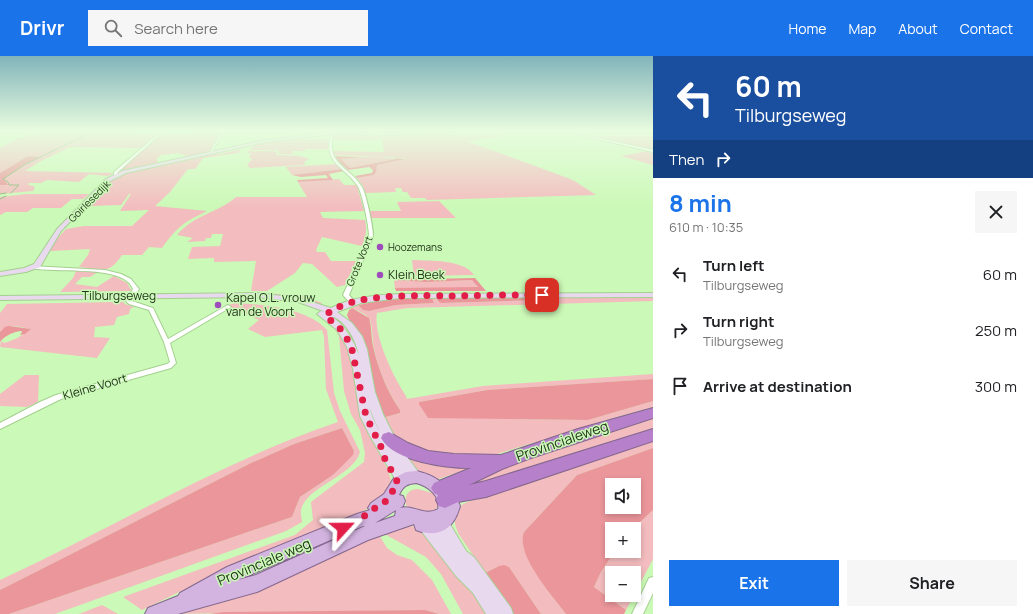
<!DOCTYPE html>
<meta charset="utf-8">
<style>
body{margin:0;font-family:Manrope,sans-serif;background:#f6f6f6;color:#202124;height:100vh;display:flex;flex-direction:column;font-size:15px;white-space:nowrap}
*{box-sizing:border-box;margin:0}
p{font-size:13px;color:#757577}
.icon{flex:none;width:22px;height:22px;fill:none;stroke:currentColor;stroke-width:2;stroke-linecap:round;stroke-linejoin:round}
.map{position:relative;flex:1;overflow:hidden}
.panel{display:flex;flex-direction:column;background:#fff;width:380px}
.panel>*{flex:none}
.top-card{background:#1a4fa0;color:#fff;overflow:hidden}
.buttons{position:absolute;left:605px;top:422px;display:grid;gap:8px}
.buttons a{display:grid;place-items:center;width:36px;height:36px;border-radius:0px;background:#fff;box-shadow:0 2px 6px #0003;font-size:20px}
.pin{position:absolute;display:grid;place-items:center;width:34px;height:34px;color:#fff;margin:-17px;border-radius:8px;box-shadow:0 2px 6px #0006}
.me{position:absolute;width:44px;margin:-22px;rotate:66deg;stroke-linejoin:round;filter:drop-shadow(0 0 3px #0008)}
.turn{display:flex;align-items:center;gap:14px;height:84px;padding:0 16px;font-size:18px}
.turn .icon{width:52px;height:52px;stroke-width:2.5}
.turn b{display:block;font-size:28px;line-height:34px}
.then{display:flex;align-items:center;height:38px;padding:0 16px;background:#0003;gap:8px;font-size:15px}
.round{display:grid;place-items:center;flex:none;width:42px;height:42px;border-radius:0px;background:#f6f6f6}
.overview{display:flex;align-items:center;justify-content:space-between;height:68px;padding:0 16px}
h1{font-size:24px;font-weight:700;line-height:30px;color:#1a73e8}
.cta{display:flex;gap:8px;margin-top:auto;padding:8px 16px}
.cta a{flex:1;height:46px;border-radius:0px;background:#1a73e8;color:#fff;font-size:16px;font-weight:700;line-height:46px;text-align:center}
.cta a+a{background:#f6f6f6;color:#202124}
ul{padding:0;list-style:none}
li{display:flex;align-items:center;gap:12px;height:56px;padding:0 16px}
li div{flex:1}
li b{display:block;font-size:15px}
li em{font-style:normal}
header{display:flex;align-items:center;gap:24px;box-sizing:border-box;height:56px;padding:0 20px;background:#1a73e8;color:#fff}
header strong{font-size:19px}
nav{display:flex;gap:22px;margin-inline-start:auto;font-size:14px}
.search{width:280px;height:36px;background:#f6f6f6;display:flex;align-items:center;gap:10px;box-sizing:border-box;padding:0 14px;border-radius:0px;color:#757577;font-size:15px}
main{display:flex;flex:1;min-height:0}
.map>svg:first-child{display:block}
</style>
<header>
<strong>Drivr</strong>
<div class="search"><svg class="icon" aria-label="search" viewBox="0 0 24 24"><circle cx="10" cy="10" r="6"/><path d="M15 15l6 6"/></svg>Search here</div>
<nav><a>Home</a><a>Map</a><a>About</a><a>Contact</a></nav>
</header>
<main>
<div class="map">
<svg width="653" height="558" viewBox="0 0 653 558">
<rect width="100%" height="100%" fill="#cbf9b7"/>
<!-- green -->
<path fill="#f3bcbe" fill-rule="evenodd" d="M48 74H125L134 75 131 78H159L141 92 70 91 39 106 25 115 113 117 108 120 89 118 79 126 47 124 41 127H29L28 129 34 130V132H35L33 135 0 138V129H8L4 123 24 109 39 101 28 100 0 117V92L16 83Z
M193 74H222L209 96 186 100 179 97 159 99 160 101 156 102 158 105 157 107 118 117 135 100 161 79 192 77Z
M429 74H450L467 78H407Z
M605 74H653V79H615Z
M334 78 501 79 502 80 467 85 573 124 596 139 427 144 425 142H411L407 136H403L401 132H395L396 136 365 137 363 130 357 122 374 119 377 109 407 102 334 99 333 95 384 96 382 83 333 84Z
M594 80H653V94Z
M294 82V84L329 83 328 93H305V95H292V97H295L294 98H279L278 94H249L255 88Z
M242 93 238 97 203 102 195 113H188L170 136 155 150 207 155C184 166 177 171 162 192L149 191 142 199H122C108 220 101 213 79 211L88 199 90 193 50 195 56 184 66 173 84 170H132L149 154 120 155 131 138H129L121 149 89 150 112 124 129 116 215 96 220 98Z
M248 95H276L277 99C288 100 299 98 309 103L304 106 305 109 250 112 247 109 252 103 249 101 251 97H247Z
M648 95 653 96V109L621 100Z
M349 101H379L397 103 350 112 341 103Z
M337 108 342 113 292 119 286 111Z
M339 123 344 129H357L364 155 320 156 323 162 365 164C367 174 366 181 362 190L322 181 316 194 317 196H325L331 205H356L345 229 337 231 312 208 303 207 295 217 267 235H251L256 205 214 206V202L188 203 192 191 220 190 223 178H212L211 182H206L205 185 187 186 193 182 177 179C195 158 218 157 236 141H307L298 126Z
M26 138H89L83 143H72L61 152H33L27 156H6L0 159V141Z
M439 145 456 162H371L370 155H401L397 146Z
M412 204C430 205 463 203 474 219L414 220Z
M76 215 98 216 90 221H82L75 228 97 231 114 220 127 227 131 234 130 235 60 236 73 222Z
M396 223 425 226 472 224 474 225 478 232H395L394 225Z
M253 237 302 239 322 247 320 249Z
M538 241H653V245L407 252 377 257C373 277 391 315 401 332 403 336 406 339 407 343L483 330 653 318V323L487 334 419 346 511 363 588 364 653 345V351L600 366 551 383 532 387 484 402H440L392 380 382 362 400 357V354C388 335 378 314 374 292 372 283 373 272 370 264 367 258 358 255 352 252L358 249 363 254 369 255 396 249 434 247 432 242H436L439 246 441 247 539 244Z
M118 246H123L125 248 134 251 130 253 129 258 117 261 114 269 95 271 94 281 110 282 97 302 0 291 1 285 4 287C13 285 24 279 30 273 19 271 9 267 0 276V257L7 248Z
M234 247C261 248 308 252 327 274L334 337 340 355 360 396C353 421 306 430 301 454 300 457 302 463 302 466L286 475 55 558H9L292 461 300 441 333 419 354 395 342 372 294 388 251 407 0 534V524C113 472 220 406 338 366L326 333 324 280 322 274 265 281 248 273 259 264 227 250Z
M331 267 347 283 359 337 358 352 369 379 387 412 391 424 387 437 379 445 354 461 204 524 142 554 123 541 295 479 313 464 311 446 364 406 365 397 360 374 351 358 344 335 339 280Z
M25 319H39L38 346 27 351 0 350V338Z
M653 362V373L577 396 476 431 472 425 574 385Z
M653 384V392L577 419 524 476C516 499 553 540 566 558H541L509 511 499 510 485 517 458 477 455 468V462L457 454 463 448 497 434Z
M398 392 487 407 438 423 417 416Z
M418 433 436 438 438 450C430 463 419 453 408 451L406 449C404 439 409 433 418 433Z
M653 454V503L626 554 594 531 601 516 615 495H634V473H633ZM612 517H634V539H612Z
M408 469 419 472 429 478 489 558H463L441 518 426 501 381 476Z
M378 477 387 492 397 499 412 504 432 524 451 558H439L425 554 171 558Z
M102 549 118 558H79Z"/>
<!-- forest -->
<path fill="#eb969b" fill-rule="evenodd" d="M28 100 40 101 24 109 4 123 8 129H0V117Z
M333 100 363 101 341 103 350 112 396 103 394 102 405 103 377 109 376 116 374 119 357 122 355 120 372 117 373 114 369 111 348 114Z
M342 113 344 115 329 118 333 124 298 126 297 124 328 122 326 119 301 121 292 119Z
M396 221 424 223 475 222 486 235H396L395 232 478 231 472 224 425 226 398 224Z
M538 241 539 244 441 247 439 246 436 242Z
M407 242H432L434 247 396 249 369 255 363 254 358 249 384 244Z
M352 252 369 262C372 271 371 281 373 290 378 313 387 335 400 354V357L382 362 375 348 364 283C360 274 350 269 347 259L349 254Z
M9 270 31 273 25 278 20 279 22 276 21 275C13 276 4 280 0 286V276L5 271Z
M653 323V345L588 364 428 362 419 348V346L487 334Z
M342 372 354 395 353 399 333 419 300 441 292 461 9 558H0V534L251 407 294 388Z
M653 392V454L633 473H612V495H615L601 516 594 531 626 554 624 558H566C553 540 515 499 524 476L577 419ZM612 429H634V451H612Z
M504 509 509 511 541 558H512L485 517 499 510Z
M425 554 439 558H210L224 556Z"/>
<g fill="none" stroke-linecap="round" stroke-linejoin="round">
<!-- stream -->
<path stroke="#88b574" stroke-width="1" d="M11 137 19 129H9L8 126 3 123 26 108 96 74
M0 138 6 137
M0 143 6 140"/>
<!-- street casing -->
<g stroke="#a4d090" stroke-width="2">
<path id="street" d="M163 74H165L117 117 116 121H114V116Z
M222 74H224L212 96 210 97Z
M558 74H561L653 94V96Z
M332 77 333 78C326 109 349 110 362 131 366 137 373 171 373 179 373 184 369 191 366 196 361 210 355 225 349 239L356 247 353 249 351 248 343 239C350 224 356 209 363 194 365 189 368 184 369 179 369 171 362 135 357 129 343 109 323 108 331 78Z
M31 210 105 214 121 218 131 223 139 233 132 245 153 252 168 283 226 250 228 249 231 251 170 287 176 307 171 312 61 343 0 373V367L40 346 56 339 167 308 170 306 164 286 149 254 129 248 126 245 133 233C132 231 130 227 128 226 111 210 55 217 31 212Z
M653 521V537L643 558H632L649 522Z"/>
</g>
<!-- secondary casing -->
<g stroke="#a4d090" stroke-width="2">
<path id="secondary" d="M420 74H428L394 79 335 78 265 86 126 117 110 125 61 175 40 211 26 216 0 220V216L24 212 34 208 57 173 106 123 122 115 265 84 335 76 394 77Z
M257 237 299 242 331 252C352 241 376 239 400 238L653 237V241L400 242 361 247 337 256 352 267 362 280 367 293 375 336 383 358 399 390 422 421 420 425C415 427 412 425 408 421L409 424 408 428 403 429 398 428 370 380 360 360 353 313 347 291 337 274 317 258 321 255 326 256 323 255 298 246 257 241 0 244V240ZM331 260C346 264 356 285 359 299 353 284 345 269 331 260ZM369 351 380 377 372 360Z
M442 461 447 463 466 495 474 501 511 552 513 558H486L473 537 456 520 422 476 420 471 422 466 427 464 432 466 437 473 435 468 437 463Z"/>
</g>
<!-- primary casing -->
<g stroke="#83668d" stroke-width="2">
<path id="primary" d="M416 415C434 419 445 426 453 443L458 445 460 450C454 473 439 483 416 474L414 468 368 484 257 536 178 558H145L148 552 178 540 180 537 227 511 357 458 370 454 368 452 371 447 384 438 394 422 406 416ZM416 427C428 430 441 440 438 453 424 461 413 448 400 452L403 450 405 445 403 440 399 439C403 430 407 428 416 427ZM396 454 395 460 375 467ZM363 470H365L256 519 238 524Z"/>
</g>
<!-- highway casing -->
<g stroke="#83668d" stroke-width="2">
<path id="highway" d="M653 352V362L528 403 502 413 469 429 486 425 653 373V385L486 441 458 446 445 452 439 450 436 444 438 439 434 437 431 432 434 427 471 412C447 412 394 406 381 382L383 378 389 376 408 387 428 395 454 398 501 399 578 373Z"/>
</g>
<!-- street -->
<use href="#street" fill="#fff" fill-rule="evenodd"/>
<!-- secondary -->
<use href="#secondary" fill="#e9d9ef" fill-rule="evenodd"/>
<!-- primary -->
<use href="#primary" fill="#d3b3e0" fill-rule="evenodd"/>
<!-- highway -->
<use href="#highway" fill="#b680cb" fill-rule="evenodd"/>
</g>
<!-- sky -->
<linearGradient id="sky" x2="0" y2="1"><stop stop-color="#81b4ba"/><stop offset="0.49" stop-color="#e8fcdf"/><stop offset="1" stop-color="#e8fcdf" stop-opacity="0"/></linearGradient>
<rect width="653" height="152" fill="url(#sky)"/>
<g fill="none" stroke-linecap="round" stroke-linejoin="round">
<!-- route -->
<path stroke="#e11d48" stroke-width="7" stroke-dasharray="0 12.6" d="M343 472 362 463 366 458 386 445 398 427 384 401 382 393 366 360 351 289 339 271 325 260C350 235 425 240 459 240 487 239 515 239 542 239"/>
</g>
<!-- markers -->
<g fill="#9e4cbb" stroke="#cbf9b7" stroke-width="1.5">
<circle cx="380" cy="191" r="4"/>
<circle cx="380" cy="219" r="4"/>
<circle cx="218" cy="249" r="4"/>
</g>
<g text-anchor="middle" stroke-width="3" stroke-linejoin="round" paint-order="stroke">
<!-- far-street labels -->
<g font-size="10" fill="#23351b" stroke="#cbf9b7">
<text transform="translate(89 145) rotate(-45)" y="4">Goirlesedijk</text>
<text transform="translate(359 205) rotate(-68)" y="4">Grote Voort</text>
</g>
<!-- far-poi labels -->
<g font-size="10" fill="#23351b" stroke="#cbf9b7" text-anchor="start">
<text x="388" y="195">Hoozemans</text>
</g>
<!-- poi labels -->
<g font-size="12" fill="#23351b" stroke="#cbf9b7" text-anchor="start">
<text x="388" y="223">Klein Beek</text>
<text x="226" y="246">Kapel O.L. vrouw<tspan x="226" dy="14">van de Voort</tspan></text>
</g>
<!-- street labels -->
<g font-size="12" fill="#23351b" stroke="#cbf9b7">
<text x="119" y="244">Tilburgseweg</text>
<text transform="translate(95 331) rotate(-16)" y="4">Kleine Voort</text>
</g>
<!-- near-street labels -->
<g font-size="14" fill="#23351b" stroke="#cbf9b7">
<text transform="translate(562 385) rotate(-19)" y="5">Provincialeweg</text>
<text transform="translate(264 506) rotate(-23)" y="5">Provinciale weg</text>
</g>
</g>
</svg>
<div class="buttons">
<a><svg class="icon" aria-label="sound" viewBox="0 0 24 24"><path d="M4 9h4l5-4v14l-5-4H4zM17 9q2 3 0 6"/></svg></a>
<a>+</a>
<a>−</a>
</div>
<div class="pin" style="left:542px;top:239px;background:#d93025"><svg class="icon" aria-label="arrive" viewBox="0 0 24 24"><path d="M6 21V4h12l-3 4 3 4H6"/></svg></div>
<svg class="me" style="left:343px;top:472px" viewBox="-20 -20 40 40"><path d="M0-17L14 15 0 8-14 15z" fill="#e11d48" stroke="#fff" stroke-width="4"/></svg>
</div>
<section class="panel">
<div class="top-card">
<div class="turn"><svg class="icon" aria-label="left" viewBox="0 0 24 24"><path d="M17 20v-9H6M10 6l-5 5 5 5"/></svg><div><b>60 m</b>Tilburgseweg</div></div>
<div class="then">Then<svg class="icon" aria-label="right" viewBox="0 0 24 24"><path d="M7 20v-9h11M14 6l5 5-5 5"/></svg></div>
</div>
<div class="overview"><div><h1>8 min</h1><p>610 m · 10:35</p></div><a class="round"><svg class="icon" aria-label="close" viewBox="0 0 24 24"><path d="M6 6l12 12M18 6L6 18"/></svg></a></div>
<ul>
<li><svg class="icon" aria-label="left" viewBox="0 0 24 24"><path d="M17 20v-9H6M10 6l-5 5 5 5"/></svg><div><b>Turn left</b><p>Tilburgseweg</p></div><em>60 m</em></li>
<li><svg class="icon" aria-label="right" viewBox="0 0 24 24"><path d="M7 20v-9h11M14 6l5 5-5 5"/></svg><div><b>Turn right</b><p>Tilburgseweg</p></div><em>250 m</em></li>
<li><svg class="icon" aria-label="arrive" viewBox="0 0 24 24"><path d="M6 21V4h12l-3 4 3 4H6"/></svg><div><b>Arrive at destination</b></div><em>300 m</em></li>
</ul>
<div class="cta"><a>Exit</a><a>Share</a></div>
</section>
</main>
